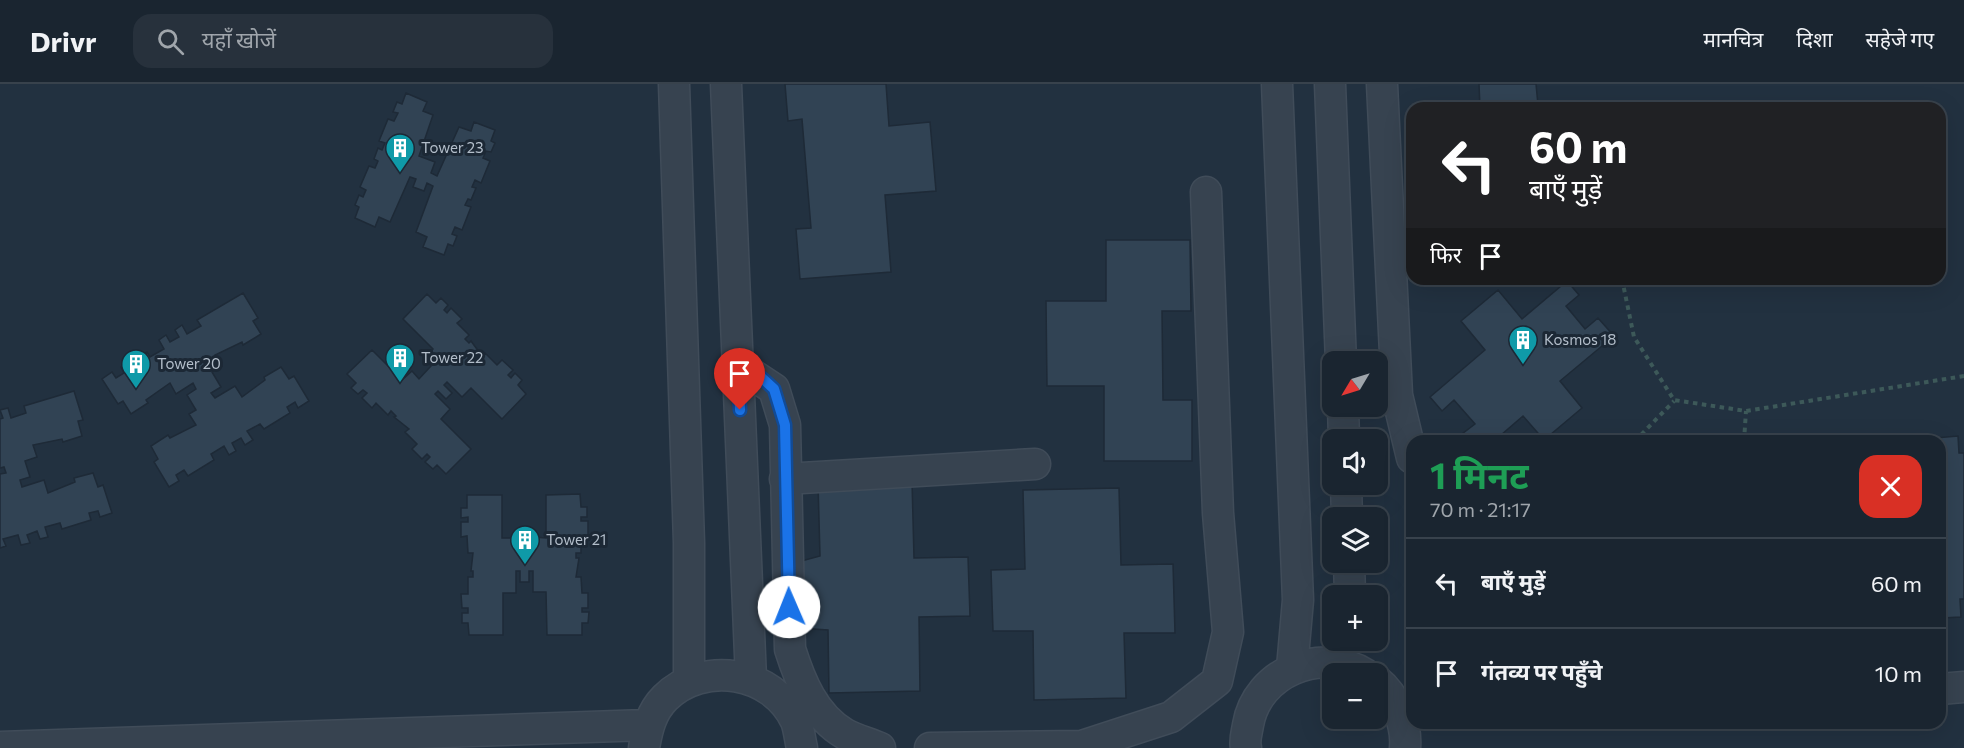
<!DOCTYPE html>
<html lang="hi">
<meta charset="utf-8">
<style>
body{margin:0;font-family:Commissioner,"Noto Sans Devanagari",sans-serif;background:#27313c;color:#f1f3f6;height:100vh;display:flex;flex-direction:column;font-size:22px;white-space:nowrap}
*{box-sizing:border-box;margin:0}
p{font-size:20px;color:#9fa5ab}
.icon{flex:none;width:33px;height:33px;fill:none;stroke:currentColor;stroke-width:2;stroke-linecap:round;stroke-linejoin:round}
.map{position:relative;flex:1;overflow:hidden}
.details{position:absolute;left:1406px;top:351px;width:540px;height:294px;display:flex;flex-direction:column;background:#1a2530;border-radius:18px;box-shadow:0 6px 24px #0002,0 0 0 2px #38424c}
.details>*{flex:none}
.guide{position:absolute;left:1406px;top:18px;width:540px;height:183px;border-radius:18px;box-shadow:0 6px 24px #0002,0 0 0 2px #38424c;background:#202124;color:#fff;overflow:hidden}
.needle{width:39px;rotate:232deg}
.fabs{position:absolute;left:1322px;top:267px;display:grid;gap:12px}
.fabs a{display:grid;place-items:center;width:66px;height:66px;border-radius:12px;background:#1a2530;box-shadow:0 6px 24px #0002,0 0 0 2px #38424c;font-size:30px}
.pin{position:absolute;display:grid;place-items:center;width:51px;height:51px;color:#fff;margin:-62px -26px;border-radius:50% 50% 50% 0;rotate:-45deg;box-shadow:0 0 6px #0007}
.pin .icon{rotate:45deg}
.me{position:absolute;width:66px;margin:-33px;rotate:359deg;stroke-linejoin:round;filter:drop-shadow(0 0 4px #0008)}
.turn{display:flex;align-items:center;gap:21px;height:126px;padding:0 24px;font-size:27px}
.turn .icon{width:78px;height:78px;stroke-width:2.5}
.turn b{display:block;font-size:42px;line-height:51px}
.then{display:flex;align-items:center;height:57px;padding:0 24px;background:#0003;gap:12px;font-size:22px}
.round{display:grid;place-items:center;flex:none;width:63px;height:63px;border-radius:18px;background:#27313c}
.summary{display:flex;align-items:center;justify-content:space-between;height:102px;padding:0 24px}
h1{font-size:36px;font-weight:700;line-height:45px;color:#1e9e55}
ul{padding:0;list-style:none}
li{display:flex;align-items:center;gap:18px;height:90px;padding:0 24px;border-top:2px solid #38424c}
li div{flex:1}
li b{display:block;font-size:22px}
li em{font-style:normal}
header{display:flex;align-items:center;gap:36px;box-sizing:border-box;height:84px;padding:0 30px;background:#1a2530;border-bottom:2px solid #38424c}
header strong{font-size:28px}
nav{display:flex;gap:33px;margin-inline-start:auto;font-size:21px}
.search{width:420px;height:54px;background:#27313c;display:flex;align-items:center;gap:15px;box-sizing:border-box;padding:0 21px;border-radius:18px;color:#9fa5ab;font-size:22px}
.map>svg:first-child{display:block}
</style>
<header>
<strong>Drivr</strong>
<div class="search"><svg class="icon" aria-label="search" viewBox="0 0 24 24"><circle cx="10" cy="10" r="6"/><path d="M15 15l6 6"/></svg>यहाँ खोजें</div>
<nav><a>मानचित्र</a><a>दिशा</a><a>सहेजे गए</a></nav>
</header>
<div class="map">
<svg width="1964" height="664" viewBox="0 0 1964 664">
<rect width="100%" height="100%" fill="#223140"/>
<!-- building -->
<path fill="#314354" stroke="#1e2a37" stroke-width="1.5" d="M785 0H886L889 42 930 38 936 107 885 111 891 188 800 195 796 145 811 144 802 35 788 37Z
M1479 0H1536L1538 21 1480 24Z
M406 9 427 18 423 27 433 31 419 72 435 78 431 89 437 92 459 43 471 47 474 38 495 46 491 57 495 59 491 68 486 67 483 74 490 77 481 99 475 96 472 103 476 104 471 116 468 115 465 121 471 123 462 146 455 143 452 150 457 152 453 162 448 160 444 171 423 163 427 153 416 148 433 102 427 99 424 107 413 103 416 95 410 93 390 138 379 133 375 143 355 134 359 123 355 121 359 111 363 113 366 106 360 103 369 82 375 84 378 77 374 75 378 64 382 66 385 59 379 57 388 35 394 37 398 29 393 28 397 18 402 20Z
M1538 21V24H1491Z
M1106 156H1190L1191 227H1162L1163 316H1192V377H1104V302H1047L1046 217H1106Z
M1567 197 1579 211 1566 222 1585 245 1598 234 1614 252 1560 297 1582 324 1544 356 1523 332 1494 357H1467L1462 350 1475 340 1454 316 1442 327 1430 313 1485 266 1461 237 1498 206 1522 235Z
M243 209 258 234 253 237 261 250 243 261 242 258 215 271 222 282 212 288 221 303 211 309 215 314 235 302 242 313 265 296 264 293 281 283 289 295 294 292 309 317 298 324 295 318 287 323 290 329 264 345 260 340 247 347 253 356 245 361 241 354 232 359 236 367 229 371 224 362 211 370 214 376 188 392 184 386 176 391 179 397 169 403 154 378 158 375 151 362 168 351 170 354 196 341 189 330 196 326 187 311 196 305 193 299 176 310 170 299 146 316 148 319 131 330 123 317 118 320 102 295 112 288 116 294 124 289 121 283 147 268 150 273 164 265 159 256 166 251 170 258 179 253 175 246 182 241 187 250 201 242 197 236Z
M427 210 436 219 441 214 448 221 444 226 447 229 451 224 462 235 457 239 469 251 465 255 469 259 471 257 482 272 485 269 497 281 502 276 513 286 508 291 511 294 515 289 522 296 518 301 526 310 502 335 471 304 462 313 447 298 444 301 452 309 446 315 438 307 435 310 450 325 441 335 471 365 446 390 437 381 433 385 425 378 430 373 427 370 422 375 412 365 417 360 405 348 409 345 394 333 396 332 391 327 388 331 376 319 372 324 362 314 367 309 363 306 358 310 351 304 356 299 347 290 372 266 402 296 412 287 419 295 431 282 424 274 433 265 403 235Z
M74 307 83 336 78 337 82 352 63 358 62 355 33 361 37 373 25 377 30 393 20 396 22 403 44 396 48 409 75 398 74 394 93 389 98 403 103 401 112 429 100 433 98 427 89 429 91 436 62 445 60 439 45 443 48 453 40 455 37 447 27 451 30 459 21 461 18 451 3 455 6 462 0 464V390L6 389 4 383 0 384V335L3 334 0 326 8 324 11 334 26 329 24 322Z
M1859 351V357H1835V352Z
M1958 352 1959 369H1964V515H1960L1961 533 1942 534 1940 357H1935V354Z
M1805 353V357H1787V354Z
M912 397 914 474 968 473 970 532 919 533 920 607 829 609 828 546 798 544 794 479 820 472 818 399Z
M1119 404 1121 481 1173 480 1175 549H1124L1126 614 1034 616 1033 547H993L991 486 1025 485 1023 406Z
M580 410 581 423H587V433H581V437H588V452H581V469H576V474H579L576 493H581L582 509H588V524H582V528H589L588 539H582V551H547L546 508H533V487H529V498H520V487H516V509H503V551H469L468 539H462V529H468V524H462L461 510H468V493H473V487H471L473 469H468L467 452 461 453V438H468V433L461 434V424H467V411H502V454H516V465H533V453L546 454V411Z"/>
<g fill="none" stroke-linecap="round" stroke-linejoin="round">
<!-- minor casing -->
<g stroke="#404c59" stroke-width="33">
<path id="minor" d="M674 0 689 459V596
M726 0 751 595
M1277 0 1298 516 1292 584
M1330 0 1341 278
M1382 0 1397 311 1412 374
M738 281 774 305 785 341 790 565C800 597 814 632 845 650 856 656 869 659 880 664
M1343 322 1344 356
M785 395 1035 380
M1346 400 1347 434
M1349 478 1350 512
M1377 597C1396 612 1407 641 1405 664
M1940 605 1964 603
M0 663 647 641
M644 664C647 646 651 628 665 614 703 576 773 587 796 637 799 645 800 656 802 664
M930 664 1082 662 1171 633 1217 597 1228 548 1218 429 1206 108
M1246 664C1244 656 1247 648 1248 641 1257 588 1321 562 1365 590"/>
</g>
<!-- path -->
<path stroke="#3d5959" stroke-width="4" stroke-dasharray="4.5 4.5" stroke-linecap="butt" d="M1622 195 1634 253 1674 316 1746 327 1964 292
M1635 357 1674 317
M1744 357 1746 327"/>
<!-- minor -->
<use href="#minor" stroke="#374350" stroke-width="30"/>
</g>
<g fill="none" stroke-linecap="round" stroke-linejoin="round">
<!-- route casing -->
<g stroke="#114b97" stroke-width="15">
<path id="route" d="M740 326 738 281 762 294 774 305 785 341 789 523"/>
</g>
<!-- route -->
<use href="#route" stroke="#1a73e8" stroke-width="10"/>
</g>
<!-- icons -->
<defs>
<g id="building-pin" transform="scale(1.5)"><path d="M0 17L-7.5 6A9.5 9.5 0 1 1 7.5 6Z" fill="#0f9aa8" stroke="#1c2835"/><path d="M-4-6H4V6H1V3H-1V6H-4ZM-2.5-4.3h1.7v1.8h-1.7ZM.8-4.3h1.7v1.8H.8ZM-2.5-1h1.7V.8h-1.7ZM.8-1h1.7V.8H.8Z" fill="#fff"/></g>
</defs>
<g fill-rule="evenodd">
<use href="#building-pin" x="400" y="64"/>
<use href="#building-pin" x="1523" y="256"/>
<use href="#building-pin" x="400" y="274"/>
<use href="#building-pin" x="136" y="280"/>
<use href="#building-pin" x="525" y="456"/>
</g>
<g text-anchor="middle" stroke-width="6" stroke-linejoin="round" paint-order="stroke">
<!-- poi labels -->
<g font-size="15" fill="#b3beca" stroke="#1c2835" text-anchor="start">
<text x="421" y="69">Tower 23</text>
<text x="1544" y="261">Kosmos 18</text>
<text x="421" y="279">Tower 22</text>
<text x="157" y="285">Tower 20</text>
<text x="546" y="461">Tower 21</text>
</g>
</g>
</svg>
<div class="fabs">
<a><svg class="needle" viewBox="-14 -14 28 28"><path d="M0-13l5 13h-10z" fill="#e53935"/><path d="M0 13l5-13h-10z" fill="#9fa5ab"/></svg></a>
<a><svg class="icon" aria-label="sound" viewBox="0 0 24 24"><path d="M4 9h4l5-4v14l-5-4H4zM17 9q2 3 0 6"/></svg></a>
<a><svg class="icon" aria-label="layers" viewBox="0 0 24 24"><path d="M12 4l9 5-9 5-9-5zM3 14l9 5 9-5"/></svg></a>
<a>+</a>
<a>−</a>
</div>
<div class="pin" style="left:740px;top:326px;background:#d93025"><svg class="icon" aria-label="arrive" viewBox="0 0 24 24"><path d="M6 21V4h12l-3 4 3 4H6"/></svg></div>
<svg class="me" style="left:789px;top:523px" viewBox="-20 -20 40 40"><circle r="19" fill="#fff"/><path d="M0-13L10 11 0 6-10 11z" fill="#1a73e8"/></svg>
<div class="guide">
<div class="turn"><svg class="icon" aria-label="left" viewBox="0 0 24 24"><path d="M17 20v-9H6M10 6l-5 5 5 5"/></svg><div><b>60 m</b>बाएँ मुड़ें</div></div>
<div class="then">फिर<svg class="icon" aria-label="arrive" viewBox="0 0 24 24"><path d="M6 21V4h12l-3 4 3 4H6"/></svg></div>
</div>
<section class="details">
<div class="summary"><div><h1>1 मिनट</h1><p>70 m · 21:17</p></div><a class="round" style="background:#d93025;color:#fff"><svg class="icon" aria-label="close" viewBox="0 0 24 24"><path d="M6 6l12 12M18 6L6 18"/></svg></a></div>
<ul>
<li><svg class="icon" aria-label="left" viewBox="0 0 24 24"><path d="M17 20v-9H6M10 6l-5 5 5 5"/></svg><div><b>बाएँ मुड़ें</b></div><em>60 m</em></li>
<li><svg class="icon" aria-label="arrive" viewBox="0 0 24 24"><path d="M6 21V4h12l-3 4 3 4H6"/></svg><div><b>गंतव्य पर पहुँचे</b></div><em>10 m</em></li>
</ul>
</section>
</div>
